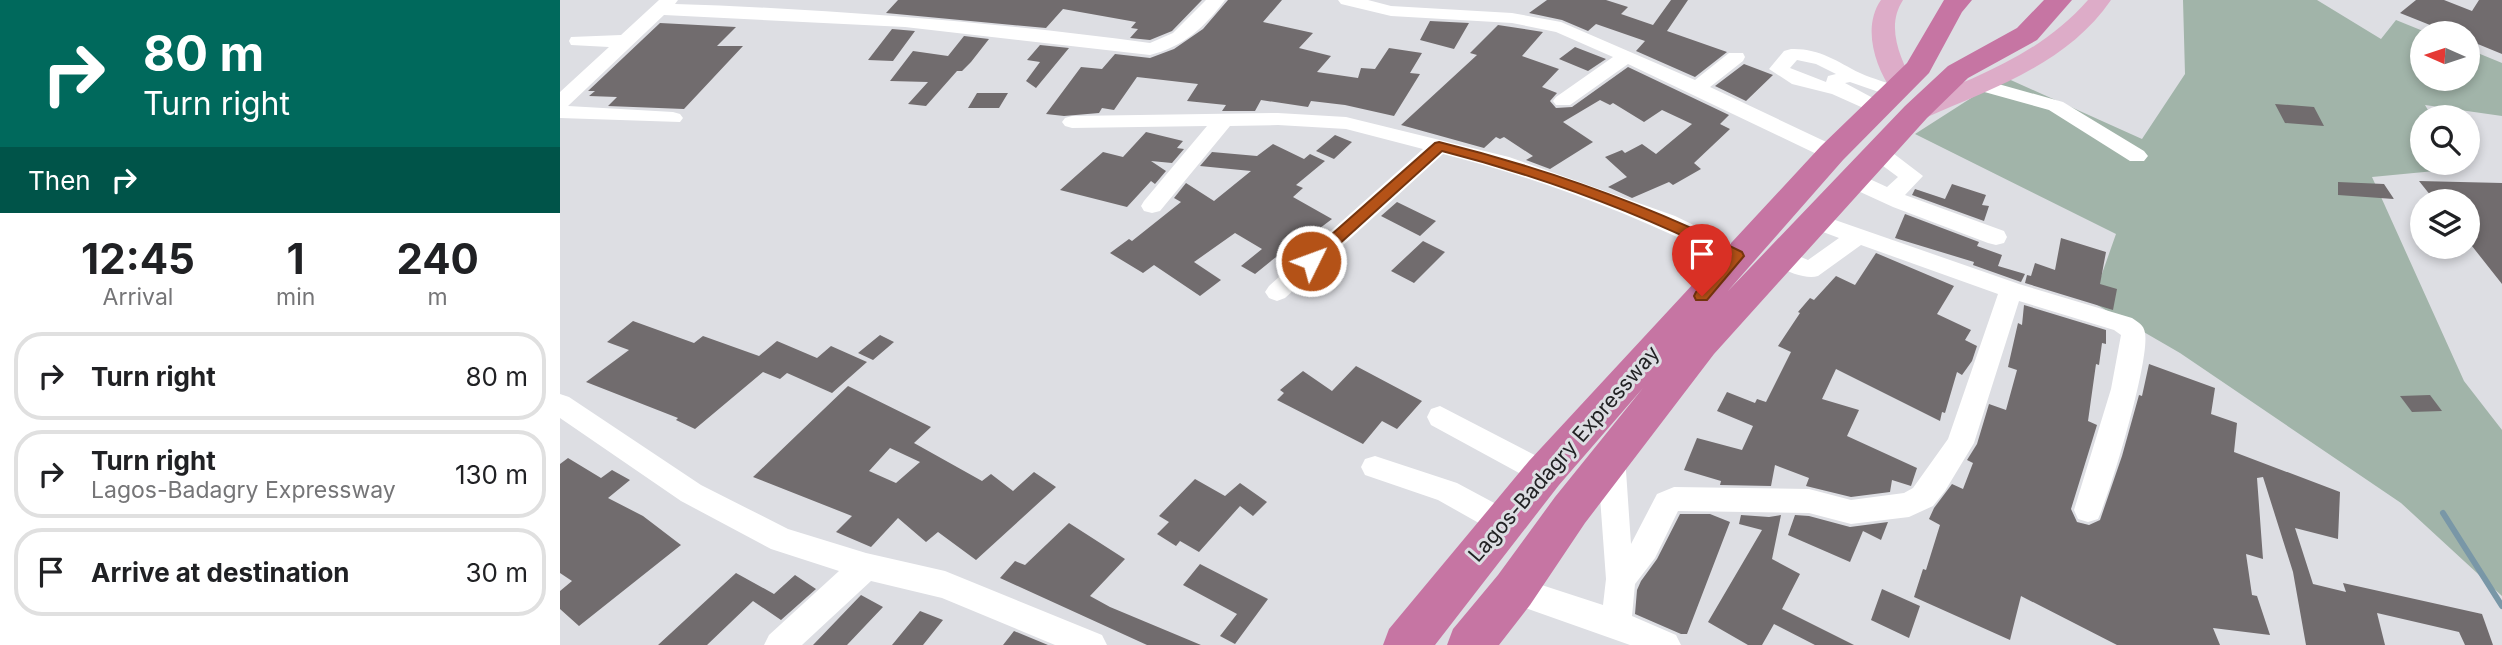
<!DOCTYPE html>
<style>
body{margin:0;font-family:Inter,sans-serif;background:#f6f6f6;color:#202124;height:100vh;display:flex;flex-direction:column;font-size:26px;white-space:nowrap}
*{box-sizing:border-box;margin:0}
p{font-size:23px;color:#757577}
.icon{flex:none;width:38px;height:38px;fill:none;stroke:currentColor;stroke-width:2;stroke-linecap:round;stroke-linejoin:round}
.map{position:relative;flex:1;overflow:hidden}
.sheet{display:flex;flex-direction:column;background:#fff;width:560px}
.sheet>*{flex:none}
.hud{background:#00695c;color:#fff;overflow:hidden}
.needle{width:46px;rotate:273deg}
.tools{position:absolute;left:1850px;top:21px;display:grid;gap:14px}
.tools a{display:grid;place-items:center;width:70px;height:70px;border-radius:50%;background:#fff;box-shadow:0 4px 10px #0003;font-size:35px}
.pin{position:absolute;display:grid;place-items:center;width:60px;height:60px;color:#fff;margin:-72px -30px;border-radius:50% 50% 50% 0;rotate:-45deg;box-shadow:0 0 7px #0007}
.pin .icon{rotate:45deg}
.me{position:absolute;width:77px;margin:-38px;rotate:48deg;stroke-linejoin:round;filter:drop-shadow(0 0 5px #0008)}
.turn{display:flex;align-items:center;gap:24px;height:147px;padding:0 28px;font-size:32px}
.turn .icon{width:91px;height:91px;stroke-width:2.5}
.turn b{display:block;font-size:49px;line-height:60px}
.then{display:flex;align-items:center;height:66px;padding:0 28px;background:#0003;gap:14px;font-size:26px}
.eta{display:flex;justify-content:space-evenly;align-items:center;height:119px;text-align:center}
.eta b{font-size:42px;font-weight:700;line-height:49px}
ul{padding:0;list-style:none}
li{display:flex;align-items:center;gap:21px;height:88px;margin:0 14px 10px;padding:0 14px;border:4px solid #e0e0e0;border-radius:28px}
li div{flex:1}
li b{display:block;font-size:26px}
li em{font-style:normal}
main{display:flex;flex:1;min-height:0}
.map>svg:first-child{display:block}
</style>
<main>
<section class="sheet">
<div class="hud">
<div class="turn"><svg class="icon" aria-label="right" viewBox="0 0 24 24"><path d="M7 20v-9h11M14 6l5 5-5 5"/></svg><div><b>80 m</b>Turn right</div></div>
<div class="then">Then<svg class="icon" aria-label="right" viewBox="0 0 24 24"><path d="M7 20v-9h11M14 6l5 5-5 5"/></svg></div>
</div>
<div class="eta">
<div><b>12:45</b><p>Arrival</p></div>
<div><b>1</b><p>min</p></div>
<div><b>240</b><p>m</p></div>
</div>
<ul>
<li><svg class="icon" aria-label="right" viewBox="0 0 24 24"><path d="M7 20v-9h11M14 6l5 5-5 5"/></svg><div><b>Turn right</b></div><em>80 m</em></li>
<li><svg class="icon" aria-label="right" viewBox="0 0 24 24"><path d="M7 20v-9h11M14 6l5 5-5 5"/></svg><div><b>Turn right</b><p>Lagos-Badagry Expressway</p></div><em>130 m</em></li>
<li><svg class="icon" aria-label="arrive" viewBox="0 0 24 24"><path d="M6 21V4h12l-3 4 3 4H6"/></svg><div><b>Arrive at destination</b></div><em>30 m</em></li>
</ul>
</section>
<div class="map">
<svg width="1942" height="645" viewBox="0 0 1942 645">
<rect width="100%" height="100%" fill="#dddee3"/>
<!-- green -->
<path fill="#a1b4a9" d="M1623 0H1757L1821 39 1836 20 1868 33H1862V79H1908V49L1942 63V116L1865 105 1872 117H1862V163H1902L1906 168 1812 177 1904 381 1942 430V596L1841 503 1620 353 1532 302 1556 234 1355 134 1444 77 1582 139 1625 74Z"/>
<g fill="none" stroke-linecap="round" stroke-linejoin="round">
<!-- stream -->
<path stroke="#7997a7" stroke-width="6" d="M1883 513 1942 606"/>
</g>
<!-- building -->
<path fill="#716c6e" fill-rule="evenodd" d="M338 0H642L612 31 590 40 570 38 578 29 571 28 576 22 503 9 486 28 326 13Z
M668 0H722L703 22 753 33 739 48 771 56 757 72 798 78 801 68 815 69 829 48 862 53 850 73 860 74 834 116 785 105 751 101 748 107 701 100 695 111H662L666 105 627 101 638 84 577 77 554 110 542 108 539 113 504 116 486 114 521 67 542 69 555 54 590 58 614 49 643 29Z
M987 0H1046L1068 7 1061 14 1093 25 1111 0H1128L1107 31 1167 52 1135 77 1076 51 1085 41 1036 24 1028 31 1002 20 969 13Z
M1856 0H1884L1912 11 1919 0H1942V54L1908 40V33H1890L1840 13Z
M870 21 909 23 894 49 860 40Z
M100 23 176 27 157 46H183L124 109 48 106 57 97 29 96 35 91H28Z
M938 25 983 32 962 56 999 69 982 87 997 93 990 101 996 108 1012 107 1068 67 1169 115 1160 124 1170 129 1134 163 1141 169 1113 185 1109 182 1072 198 1048 187 1067 177 1045 157 1062 150 1065 153 1082 144 1096 154 1132 124 1102 110 1084 122 1053 103 1050 105 1040 100 1003 122 1033 142 990 169 966 160 973 156 944 137 940 139 936 137 924 148 841 125 917 55 910 53Z
M332 29 355 31 333 61 308 60Z
M404 36 429 39 411 62 402 71H397L366 106 348 104 368 82 330 81 353 51 388 56Z
M480 45 509 48 476 88 466 81 480 62 467 60Z
M1015 47 1046 59 1028 71 999 59Z
M1184 64 1213 75 1186 101 1155 86Z
M417 93H448L439 108H408Z
M1715 104 1754 107 1764 126 1725 123Z
M586 132 623 141 617 148 624 149 612 163 591 161 606 171 595 184 591 181 567 207 500 190 543 152 563 157Z
M775 135 792 142 774 159 756 151Z
M713 144 744 159 750 154 765 161 736 185 743 188 733 197 772 219 719 259 716 257 695 274 681 266 702 249 675 233 634 262 661 280 640 296 594 265 583 273 550 253 569 239 572 241 621 202 614 198 626 183 654 201 691 171 640 166 652 152 697 156Z
M1859 181 1942 183V284L1908 241V201H1875Z
M1778 182 1824 184 1834 199 1778 195Z
M1392 184 1426 195 1422 205 1429 206 1424 221 1352 195 1355 189 1385 199Z
M837 202 876 221 860 236 821 216Z
M1345 214 1419 242 1417 246 1442 255 1438 266 1465 274 1461 282 1413 265 1414 262 1335 238Z
M1501 238 1546 252 1540 284 1557 289 1553 310 1465 283 1467 275 1471 276 1475 263 1495 270Z
M863 241 885 252 854 283 831 271Z
M1316 253 1394 286 1377 314 1411 330 1405 340 1417 346 1412 361 1402 375 1397 372 1385 413 1382 412 1380 421 1276 369 1262 399 1299 410 1287 436 1357 468 1351 486 1332 480 1330 492 1291 497 1246 486 1249 478 1215 465 1211 486 1160 485 1161 481 1124 470 1137 438 1182 450 1193 426 1157 411 1167 392 1195 403 1197 399 1206 402 1231 352 1218 346 1240 313 1238 312 1250 298 1254 300 1276 276 1295 285Z
M1464 305 1546 330V344L1542 343 1539 365 1536 364 1528 421 1537 425 1511 509 1517 522 1529 525 1540 520 1562 456 1579 395 1582 396 1589 364 1655 388 1651 414 1677 423 1674 452 1780 492 1778 539 1735 528 1753 584 1786 592 1783 583 1922 614 1933 645H1905L1899 632 1817 613 1825 645H1746L1733 572 1703 477 1697 478 1703 559 1686 554 1692 595 1697 596 1710 635 1653 628 1660 645H1557L1461 596 1450 640 1354 597 1363 569 1366 570 1380 525 1369 519 1374 508 1392 484 1403 489 1413 463 1407 460 1417 444 1429 404 1446 410 1457 370 1448 367 1458 323 1462 325Z
M73 321 134 343 143 336 199 356 217 341 257 358 271 346 307 362 272 393 227 373 220 379 203 372 135 429 116 420 118 418 26 382 69 350 47 342Z
M320 335 334 342 313 360 298 353Z
M796 366 862 401 837 429 822 421 803 444 717 400 724 393 720 390 743 371 772 391Z
M288 386 371 427 354 443 422 481 431 474 453 491 474 472 496 487 416 560 378 532 366 542 338 518 311 547 276 532 292 516 193 477ZM330 448 360 462 336 483 309 471Z
M1870 395 1882 411 1852 412 1840 396Z
M8 458 41 478 52 470 70 480 48 498 83 516 121 545 19 626 0 609V591L12 581 0 573V464Z
M635 479 665 496 680 483 707 502 693 516 680 506 639 552 620 541 616 546 597 534 609 522 599 516Z
M1120 514H1150L1170 522 1127 634H1121L1075 614 1077 590 1081 581 1097 559Z
M1181 515 1209 517 1221 515 1212 559 1240 574 1222 609 1294 645H1255L1214 624 1202 645H1188L1148 622 1202 530 1179 524Z
M1235 515 1249 516 1290 527 1328 522 1321 540 1303 531 1290 562 1228 535Z
M509 523 565 559 530 596 550 607 641 645H587L440 578 455 561 465 565Z
M640 564 708 599 675 644 660 636 677 614 623 585Z
M176 573 214 594 235 575 256 589 221 620 193 601 147 645H98Z
M1322 589 1360 606 1349 638 1311 620Z
M301 595 323 607 287 645H253Z
M360 611 383 620 363 645H332Z
M454 631 488 645H443Z"/>
<g fill="none" stroke-linecap="round" stroke-linejoin="round">
<!-- minor -->
<path fill="#fff" fill-rule="evenodd" d="M99 0H118L115 4C274 9 432 22 590 43L613 33 646 0H665C645 27 623 47 590 55L345 27 104 15 8 106 113 112 120 114 123 118 120 122 0 118V92L49 47 11 45 9 41 11 37 61 35Z
M778 0H808L831 6 952 13 1001 22 1135 80 1169 53H1183L1185 57 1183 61 1150 87 1279 148 1282 153 1279 158H1265L1068 64 1010 105H996L993 101 996 97 1053 57 996 32 952 23 831 16 781 4Z
M1231 49C1259 48 1276 61 1300 73 1313 79 1329 83 1343 88L1346 92 1336 98 1290 82 1285 83 1326 105 1329 109 1326 113 1319 115 1272 94 1232 84 1209 69 1224 51ZM1237 60 1256 64 1276 74 1268 76 1266 82 1230 68Z
M1417 78 1503 102 1584 151 1588 156 1584 161H1570L1489 110 1410 88 1407 84 1410 80Z
M718 113 786 117 949 157 1115 216 1185 250 1189 256 1185 262 1177 264 1169 262C1078 216 982 179 883 154L725 298 717 301 709 298 705 292 709 286 863 149 786 129 718 125 670 126 600 211 592 213 584 211 581 206 584 201 647 126 512 128 505 126 502 122 505 118 512 116Z
M1318 145 1325 147 1363 176 1345 195 1444 231 1447 237 1444 243 1436 245 1428 243 1333 207 1285 185 1282 180 1285 175H1301L1327 187 1338 177 1311 157 1308 152 1311 147Z
M1255 213 1459 284 1572 318C1578 322 1584 325 1585 333 1590 360 1551 491 1538 519L1528 522 1518 519 1514 510 1551 389 1561 335 1554 330 1459 301 1414 443 1385 491 1373 506 1349 517 1291 524 1249 513 1118 511 1095 558 1075 584 1072 616 1116 635 1121 645H1070L943 600 939 590 943 580 954 576 1043 605 1046 579 1037 456 1041 448 1051 445 1061 448 1065 456 1071 544 1097 494 1114 487 1249 489 1291 500 1344 493 1353 488 1388 439 1438 294 1301 245 1258 276C1245 280 1218 270 1210 257L1214 251 1222 249 1248 260 1279 238 1247 226 1244 221 1247 216Z
M0 394 9 397 141 485 228 529 306 553 385 571 542 635 547 645H495L382 598 311 581 242 645H204L209 635 279 571 211 549 121 501 0 418Z
M880 406 994 465 998 473 994 481 984 485 974 481 871 425 867 417 871 409Z
M815 456 897 483 953 513 957 522 953 531 943 534 933 531 878 500 805 475 801 467 805 459Z"/>
<!-- major -->
<path fill="#ddacc8" fill-rule="evenodd" d="M1321 0H1343C1325 28 1341 58 1354 86L1350 91 1341 94 1332 91C1315 66 1302 27 1321 0Z
M1528 0H1551C1507 64 1433 88 1365 118L1356 120 1347 118 1343 112 1347 106C1413 78 1479 56 1528 0Z"/>
<!-- highway -->
<path fill="#c675a3" fill-rule="evenodd" d="M1384 0H1412L1402 12 1369 73 1283 160 1167 292 1345 106 1388 66 1457 28 1484 0H1512L1477 40 1408 78 1367 118 1154 354 1025 523 970 605 939 645H887L893 629 938 575 995 497 1083 388 999 485 875 645H823L829 629 969 461 1261 146 1347 63Z"/>
</g>
<!-- route -->
<path fill="#b45217" stroke="#75350f" stroke-width="2" d="M879 142C984 168 1086 204 1182 252L1184 256 1147 300H1136L1134 296 1136 292 1167 257C1077 212 980 176 882 151L756 265H745L743 261 745 258 875 143Z"/>
<g text-anchor="middle" stroke-width="6" stroke-linejoin="round" paint-order="stroke">
<!-- street labels -->
<g font-size="21" fill="#222224" stroke="#dddee3">
<text transform="translate(1004 454) rotate(-49)" y="7">Lagos-Badagry Expressway</text>
</g>
</g>
</svg>
<div class="tools">
<a><svg class="needle" viewBox="-14 -14 28 28"><path d="M0-13l5 13h-10z" fill="#e53935"/><path d="M0 13l5-13h-10z" fill="#757577"/></svg></a>
<a><svg class="icon" aria-label="search" viewBox="0 0 24 24"><circle cx="10" cy="10" r="6"/><path d="M15 15l6 6"/></svg></a>
<a><svg class="icon" aria-label="layers" viewBox="0 0 24 24"><path d="M12 4l9 5-9 5-9-5zM3 14l9 5 9-5"/></svg></a>
</div>
<div class="pin" style="left:1142px;top:296px;background:#d93025"><svg class="icon" aria-label="arrive" viewBox="0 0 24 24"><path d="M6 21V4h12l-3 4 3 4H6"/></svg></div>
<svg class="me" style="left:751px;top:261px" viewBox="-20 -20 40 40"><circle r="17" fill="#b45217" stroke="#fff" stroke-width="3"/><path d="M0-11L8 9 0 5-8 9z" fill="#fff"/></svg>
</div>
</main>
